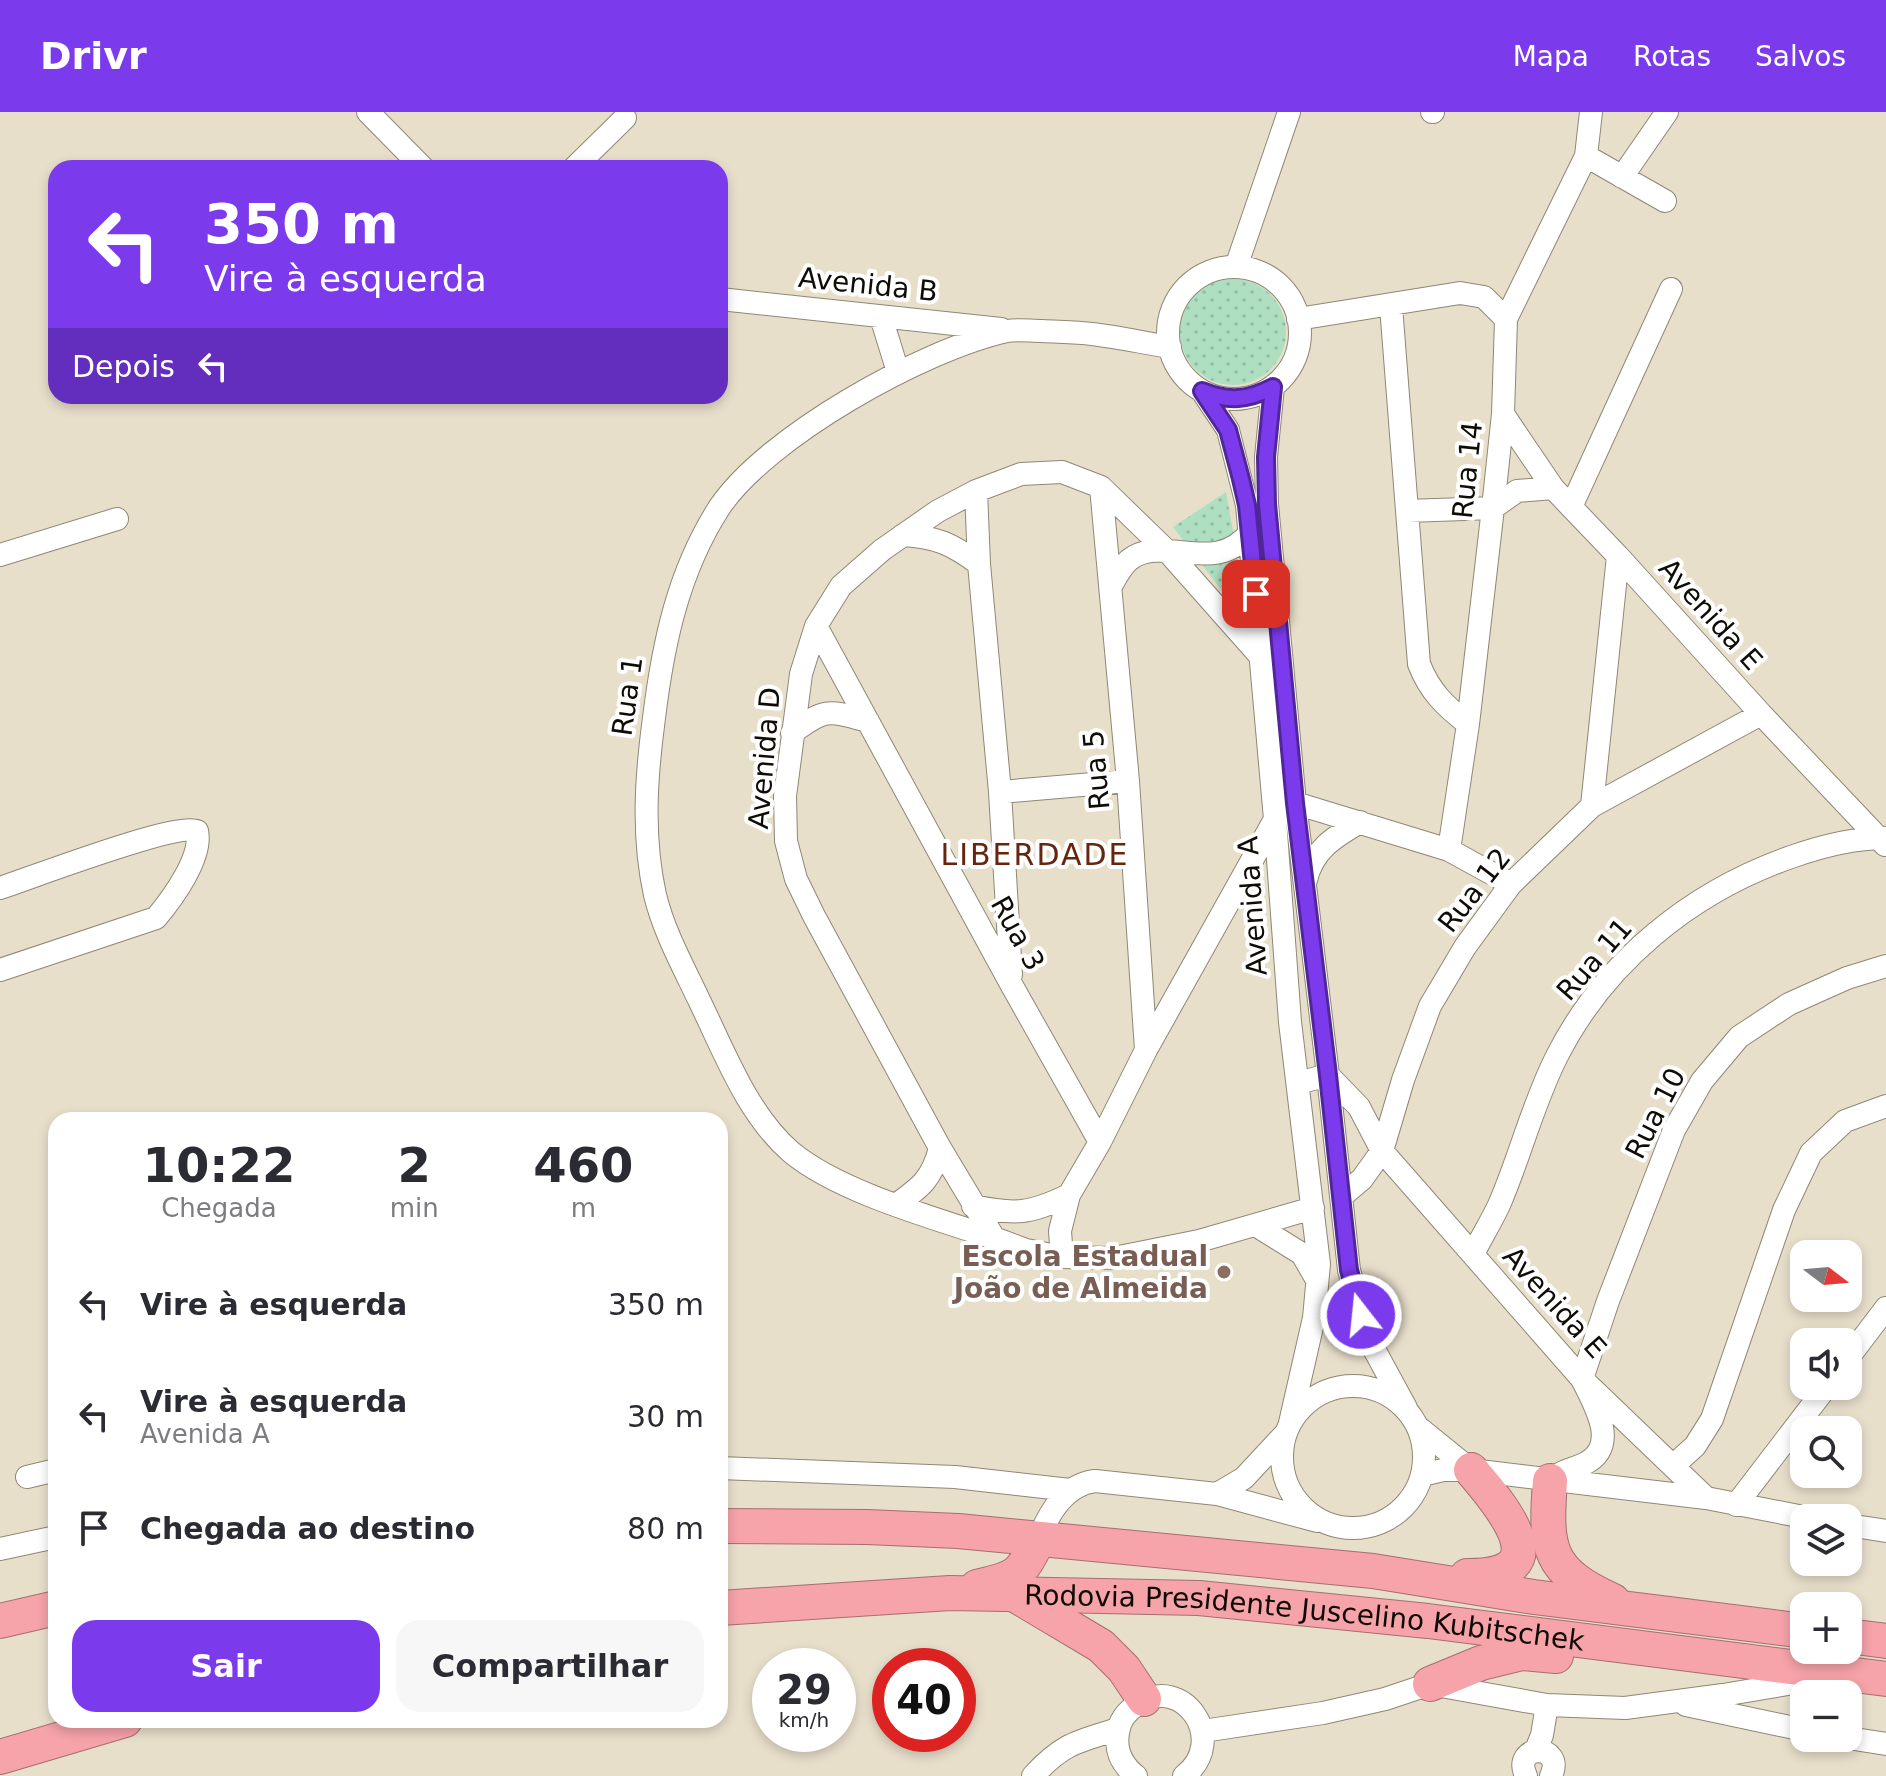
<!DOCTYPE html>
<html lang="pt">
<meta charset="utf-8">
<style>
body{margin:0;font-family:"DejaVu Sans",sans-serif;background:#f7f7f7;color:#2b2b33;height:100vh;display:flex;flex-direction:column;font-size:30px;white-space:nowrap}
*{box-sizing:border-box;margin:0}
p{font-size:26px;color:#7c7c81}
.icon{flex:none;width:44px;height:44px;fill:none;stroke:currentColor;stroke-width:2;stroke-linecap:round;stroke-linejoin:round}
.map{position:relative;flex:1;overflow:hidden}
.details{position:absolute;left:48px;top:1000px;width:680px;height:616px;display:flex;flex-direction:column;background:#fff;border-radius:24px;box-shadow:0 4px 12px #0003}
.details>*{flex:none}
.banner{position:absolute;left:48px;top:48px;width:680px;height:244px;border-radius:24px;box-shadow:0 4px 12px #0003;background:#7c3aed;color:#fff;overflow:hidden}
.needle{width:52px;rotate:106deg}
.buttons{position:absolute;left:1790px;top:1128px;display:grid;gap:16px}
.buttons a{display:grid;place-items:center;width:72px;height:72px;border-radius:16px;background:#fff;box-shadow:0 4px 12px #0003;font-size:40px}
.speed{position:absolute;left:752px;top:1536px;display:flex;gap:16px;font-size:40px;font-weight:700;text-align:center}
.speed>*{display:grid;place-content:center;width:104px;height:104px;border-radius:50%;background:#fff;box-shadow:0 4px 12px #0003;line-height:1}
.speed small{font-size:20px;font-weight:400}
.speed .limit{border:12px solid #d22;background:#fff;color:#111}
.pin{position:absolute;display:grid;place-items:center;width:68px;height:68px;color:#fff;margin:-34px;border-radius:16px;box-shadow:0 4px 12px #0006}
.me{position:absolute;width:88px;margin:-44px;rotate:344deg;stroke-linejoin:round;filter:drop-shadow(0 0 6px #0008)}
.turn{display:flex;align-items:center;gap:28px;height:168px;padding:0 24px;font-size:36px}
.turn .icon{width:104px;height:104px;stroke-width:2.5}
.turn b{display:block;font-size:56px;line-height:68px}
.then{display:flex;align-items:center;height:76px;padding:0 24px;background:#0003;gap:16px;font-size:30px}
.eta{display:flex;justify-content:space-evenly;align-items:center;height:136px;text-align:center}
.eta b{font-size:48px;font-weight:800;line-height:56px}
.primary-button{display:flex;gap:16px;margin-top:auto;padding:16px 24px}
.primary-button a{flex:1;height:92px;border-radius:24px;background:#7c3aed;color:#fff;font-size:32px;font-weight:800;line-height:92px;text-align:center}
.primary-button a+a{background:#f7f7f7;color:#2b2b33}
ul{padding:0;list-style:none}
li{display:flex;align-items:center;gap:24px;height:112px;padding:0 24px}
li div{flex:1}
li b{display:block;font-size:30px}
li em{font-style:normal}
header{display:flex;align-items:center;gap:48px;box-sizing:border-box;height:112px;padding:0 40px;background:#7c3aed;color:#fff}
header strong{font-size:38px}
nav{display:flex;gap:44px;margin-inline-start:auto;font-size:28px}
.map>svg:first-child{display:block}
</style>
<header>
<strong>Drivr</strong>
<nav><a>Mapa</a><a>Rotas</a><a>Salvos</a></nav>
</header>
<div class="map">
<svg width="1886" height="1664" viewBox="0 0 1886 1664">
<defs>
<pattern id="park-dots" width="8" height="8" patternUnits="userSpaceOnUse" patternTransform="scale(2)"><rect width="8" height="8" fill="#aedfc1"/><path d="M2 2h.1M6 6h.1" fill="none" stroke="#94bea4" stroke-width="1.8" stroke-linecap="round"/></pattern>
</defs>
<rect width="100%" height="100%" fill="#e8dfcb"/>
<!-- park -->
<path fill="url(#park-dots)" d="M1180 220a53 53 0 1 1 106 0a53 53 0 1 1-106 0Z
M1226 380 1247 497 1240 502 1173 415Z"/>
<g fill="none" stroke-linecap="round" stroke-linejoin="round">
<!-- minor casing -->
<g stroke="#8f8775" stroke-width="24">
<path id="minor" d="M368 0 423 56
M1432 0H1433
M1586 44 1665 89
M574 56 625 6
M1622 65 1667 0
M1236 155 1289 0
M1168 221a66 66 0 1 1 132 0a66 66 0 1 1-132 0Z
M720 187 1001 217
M1391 194 1419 552C1430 580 1445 594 1468 612
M881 205 898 260
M1298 207 1460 181 1484 185 1506 207
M1273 275 1266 345 1267 392 1295 691 1328 963 1349 1158 1368 1226 1406 1296
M1202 279 1228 318 1247 393 1275 707 1290 910 1319 1152 1314 1206 1290 1311
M1503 302 1553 376 1618 444 1761 602 1885 733
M1101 375 1128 669 1146 938
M976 379 979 452 1000 680 1011 863
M1571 395 1671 177
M1407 399 1493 396 1517 379 1553 376
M903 423C937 425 952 432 979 452
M0 443 117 407
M1111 474C1116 465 1121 455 1129 448 1163 421 1216 466 1251 419
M816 514 1011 872 1100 1030
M1261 545 1168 440 1101 375 1062 360 1021 362 976 379 938 399 882 438 841 474 816 514 801 562 785 684 786 729 796 767 814 804 940 1036 994 1126 1026 1138 1062 1145 1114 1146 1199 1129 1313 1096
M792 621C825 596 828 598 868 609
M1000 680 1128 669
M1295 691 1449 738 1511 772
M1592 694 1618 444
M1449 738 1468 612 1493 396 1503 302 1506 207 1586 44 1591 0
M1306 768C1313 738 1334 725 1360 710
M0 776C31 766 176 710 197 719 203 745 172 787 156 806L0 858
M1298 971 1328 963 1359 995 1382 1039 1582 1267 1706 1386 1809 1406
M1342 1084 1362 1067 1382 1039 1403 968 1430 894 1465 835 1511 772 1592 694 1761 602
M896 1093C921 1075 932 1067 940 1036
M973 1094C1015 1103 1030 1102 1069 1083
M1257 1114 1302 1142 1317 1168
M994 1126C934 1106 839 1080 791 1040 747 1002 724 939 699 888 683 854 664 820 655 783 642 724 646 665 654 606 663 532 678 460 719 396 766 325 924 237 1007 219 1018 217 1031 219 1042 219 1059 220 1076 220 1092 222 1118 225 1144 231 1170 235
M1473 1142C1481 1126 1491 1110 1499 1093 1520 1045 1532 994 1556 946 1604 850 1691 780 1791 745 1822 734 1853 726 1886 726
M1062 1145 1060 1119 1069 1083 1100 1030 1146 938 1275 707
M1848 1246 1886 1196
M1282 1345a71 71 0 1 1 142 0a71 71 0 1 1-142 0Z
M1418 1315 1471 1358
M1674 1353 1695 1334 1712 1307 1784 1098 1811 1041 1845 1009 1886 994
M720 1356 955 1365 1070 1378
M1422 1363 1443 1358H1471L1706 1386
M27 1365 56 1358
M1550 1369C1564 1357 1569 1359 1584 1352 1621 1334 1594 1292 1582 1267L1608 1189 1674 1018 1702 969 1739 925 1789 892 1847 866 1886 854
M1217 1382 1244 1366 1285 1322
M1736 1393 1827 1274
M1848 1413 1886 1419
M1038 1428C1049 1401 1064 1373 1095 1369L1217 1382 1317 1409
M0 1437 56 1425
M1686 1593 1804 1618
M1203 1619 1323 1601 1385 1587 1430 1572 1547 1593 1625 1596 1723 1583 1788 1572
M1848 1626 1886 1632
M1536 1638 1542 1623 1547 1593
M1033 1664C1063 1631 1077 1630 1118 1617
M1136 1664C1122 1653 1115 1639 1118 1621 1119 1609 1127 1599 1138 1592 1182 1561 1230 1628 1184 1664
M1526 1664C1511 1631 1566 1631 1551 1664"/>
</g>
<!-- highway casing -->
<g stroke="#a56e70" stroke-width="36">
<g id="highway">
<path d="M1550 1369C1545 1437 1547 1459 1613 1489"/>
<path d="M720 1414 867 1415 958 1419 1373 1459 1534 1485 1804 1519"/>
<path d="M1467 1464C1562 1465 1503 1395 1471 1358"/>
<path d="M977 1475C1017 1465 1020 1465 1038 1428"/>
<path d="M1017 1484 1101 1534 1124 1557 1144 1587"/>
<path id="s1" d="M720 1496 950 1481 1199 1486 1428 1509 1886 1567"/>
<path d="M0 1509 56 1496"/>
<path d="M1848 1524 1886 1529"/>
<path d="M1430 1572 1481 1551 1522 1541 1556 1544"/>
<path d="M0 1645 125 1608"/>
</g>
</g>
<!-- minor -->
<use href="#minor" stroke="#fff" stroke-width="22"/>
<!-- highway -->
<use href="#highway" stroke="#f6a3a9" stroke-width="34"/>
</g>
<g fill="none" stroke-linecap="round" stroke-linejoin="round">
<!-- route casing -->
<g stroke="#51269a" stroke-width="20">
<path id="route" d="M1256 482 1247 393 1241 367 1228 318 1202 279C1229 290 1248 288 1273 275L1266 345 1267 392 1295 691 1328 963 1349 1158 1361 1203"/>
</g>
<!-- route -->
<use href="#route" stroke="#7c3aed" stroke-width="14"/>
</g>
<!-- markers -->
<circle fill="#8d6e63" stroke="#fff" stroke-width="3" cx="1224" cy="1160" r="8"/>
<g text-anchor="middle" stroke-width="8" stroke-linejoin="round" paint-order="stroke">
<!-- street labels -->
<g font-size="28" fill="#0f0c06" stroke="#fff">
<text transform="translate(868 172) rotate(6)" y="10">Avenida B</text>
<text transform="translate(1467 358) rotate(-84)" y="10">Rua 14</text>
<text transform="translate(1711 502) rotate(48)" y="10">Avenida E</text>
<text transform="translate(627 584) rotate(-82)" y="10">Rua 1</text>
<text transform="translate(764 646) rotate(-85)" y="10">Avenida D</text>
<text transform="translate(1096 658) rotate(-95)" y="10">Rua 5</text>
<text transform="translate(1474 778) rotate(-52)" y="10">Rua 12</text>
<text transform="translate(1252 794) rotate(-94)" y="10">Avenida A</text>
<text transform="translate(1018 821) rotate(61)" y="10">Rua 3</text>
<text transform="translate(1594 847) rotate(-49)" y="10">Rua 11</text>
<text transform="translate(1655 1001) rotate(-63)" y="10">Rua 10</text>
<text transform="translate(1555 1190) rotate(48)" y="10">Avenida E</text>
<text dy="10" stroke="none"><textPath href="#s1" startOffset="586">Rodovia Presidente Juscelino Kubitschek</textPath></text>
</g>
<!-- education labels -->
<g font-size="28" font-weight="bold" fill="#785e54" stroke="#fff" text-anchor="end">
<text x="1208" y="1154">Escola Estadual<tspan x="1208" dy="32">João de Almeida</tspan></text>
</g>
<!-- neighbourhood labels -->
<g font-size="30" letter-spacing="2" fill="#66250e" stroke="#fff">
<text x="1035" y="753">LIBERDADE</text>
</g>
</g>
</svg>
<div class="buttons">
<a><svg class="needle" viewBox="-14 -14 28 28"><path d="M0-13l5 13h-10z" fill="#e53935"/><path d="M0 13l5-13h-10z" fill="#7c7c81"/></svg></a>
<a><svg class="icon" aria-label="sound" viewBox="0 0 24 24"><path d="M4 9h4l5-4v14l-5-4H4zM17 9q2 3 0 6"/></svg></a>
<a><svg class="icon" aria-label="search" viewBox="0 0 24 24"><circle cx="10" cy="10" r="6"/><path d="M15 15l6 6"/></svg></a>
<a><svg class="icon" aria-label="layers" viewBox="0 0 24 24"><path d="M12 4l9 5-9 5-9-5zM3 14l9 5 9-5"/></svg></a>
<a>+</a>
<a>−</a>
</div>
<div class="speed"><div>29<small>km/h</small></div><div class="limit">40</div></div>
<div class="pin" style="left:1256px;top:482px;background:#d93025"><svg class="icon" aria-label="arrive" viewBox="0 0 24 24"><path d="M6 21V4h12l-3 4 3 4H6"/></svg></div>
<svg class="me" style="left:1361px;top:1203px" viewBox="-20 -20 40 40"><circle r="17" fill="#7c3aed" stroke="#fff" stroke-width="3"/><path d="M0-11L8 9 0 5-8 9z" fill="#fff"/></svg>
<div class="banner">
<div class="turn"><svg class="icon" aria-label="left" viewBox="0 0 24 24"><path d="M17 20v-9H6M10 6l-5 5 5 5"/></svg><div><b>350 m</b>Vire à esquerda</div></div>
<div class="then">Depois<svg class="icon" aria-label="left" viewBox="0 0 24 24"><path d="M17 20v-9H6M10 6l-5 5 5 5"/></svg></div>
</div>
<section class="details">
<div class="eta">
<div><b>10:22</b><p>Chegada</p></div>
<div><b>2</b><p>min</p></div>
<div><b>460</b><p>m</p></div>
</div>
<ul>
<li><svg class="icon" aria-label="left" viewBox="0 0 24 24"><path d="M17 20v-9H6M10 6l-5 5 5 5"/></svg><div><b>Vire à esquerda</b></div><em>350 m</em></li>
<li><svg class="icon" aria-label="left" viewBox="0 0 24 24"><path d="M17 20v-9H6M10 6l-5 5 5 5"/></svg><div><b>Vire à esquerda</b><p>Avenida A</p></div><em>30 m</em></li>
<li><svg class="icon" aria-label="arrive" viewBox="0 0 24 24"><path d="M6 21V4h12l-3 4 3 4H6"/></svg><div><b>Chegada ao destino</b></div><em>80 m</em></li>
</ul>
<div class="primary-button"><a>Sair</a><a>Compartilhar</a></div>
</section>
</div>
